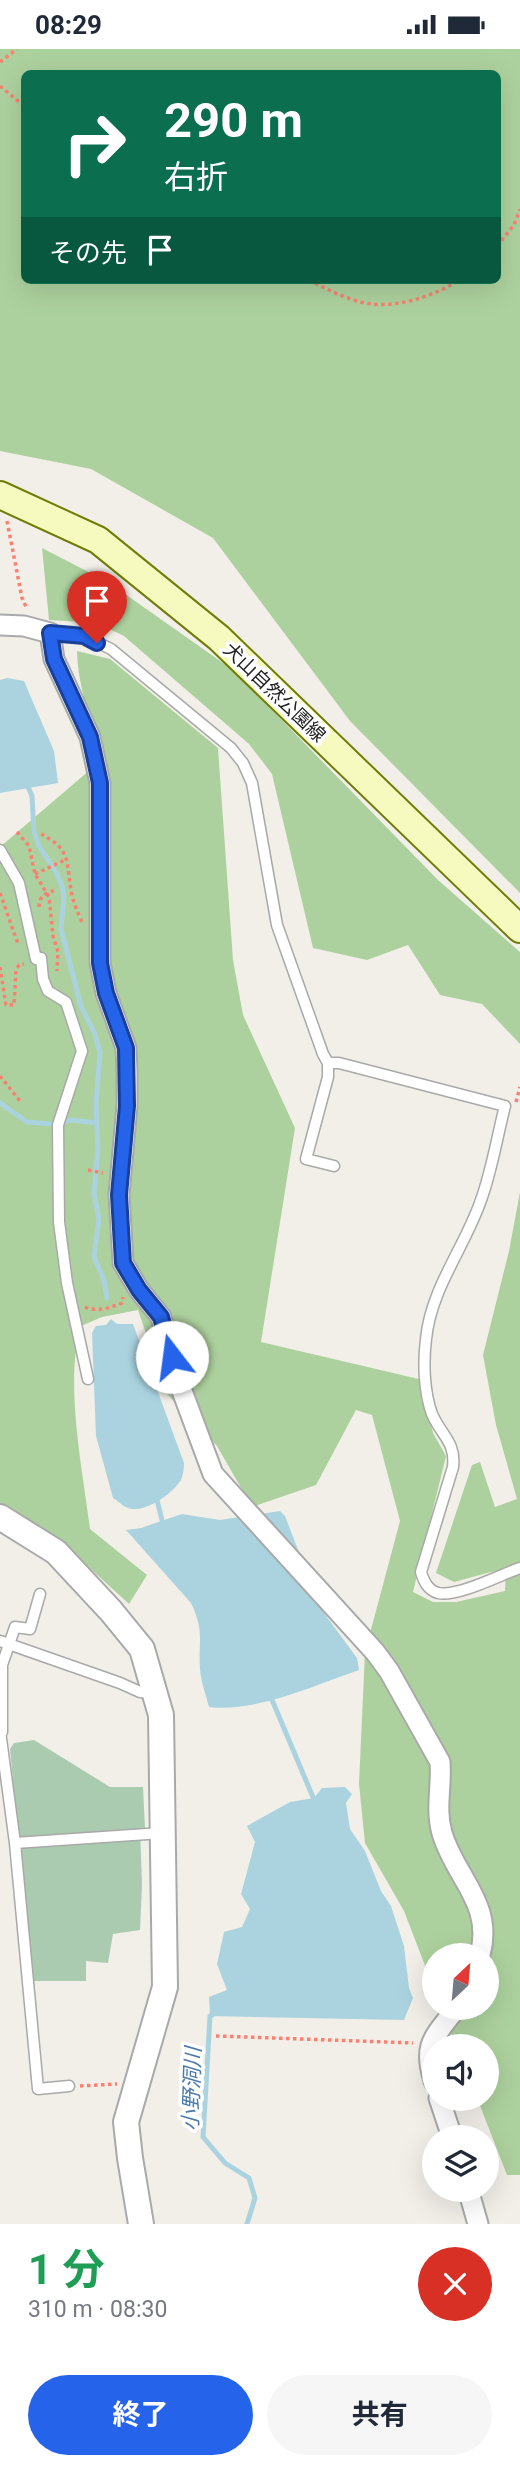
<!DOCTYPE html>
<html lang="ja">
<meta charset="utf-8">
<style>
body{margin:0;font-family:Roboto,"Noto Sans JP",sans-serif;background:#f6f6f7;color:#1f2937;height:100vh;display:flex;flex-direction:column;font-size:26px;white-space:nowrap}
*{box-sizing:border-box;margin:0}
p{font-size:23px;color:#747a83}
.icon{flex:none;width:38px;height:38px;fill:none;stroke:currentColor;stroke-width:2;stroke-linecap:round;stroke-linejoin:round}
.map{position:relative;height:2175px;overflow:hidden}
.side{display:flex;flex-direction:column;background:#fff;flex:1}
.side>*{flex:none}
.banner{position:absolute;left:21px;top:21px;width:480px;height:214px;border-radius:10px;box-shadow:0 7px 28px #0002;background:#0b6e4f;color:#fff;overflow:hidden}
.needle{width:46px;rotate:26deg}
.fabs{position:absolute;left:422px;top:1894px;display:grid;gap:14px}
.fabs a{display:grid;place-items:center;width:77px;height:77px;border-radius:50%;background:#fff;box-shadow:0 7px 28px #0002;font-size:35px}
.pin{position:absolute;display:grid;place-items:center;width:60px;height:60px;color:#fff;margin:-72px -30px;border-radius:50% 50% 50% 0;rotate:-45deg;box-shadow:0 0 7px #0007}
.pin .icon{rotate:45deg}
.me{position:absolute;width:77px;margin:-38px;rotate:345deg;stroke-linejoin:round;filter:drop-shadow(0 0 5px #0008)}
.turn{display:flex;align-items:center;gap:24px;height:147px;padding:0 28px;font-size:32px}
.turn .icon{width:91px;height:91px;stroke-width:2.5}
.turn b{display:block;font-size:49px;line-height:60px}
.then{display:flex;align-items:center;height:66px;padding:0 28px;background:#0003;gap:14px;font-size:26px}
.round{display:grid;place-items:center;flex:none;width:74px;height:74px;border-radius:37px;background:#f6f6f7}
.overview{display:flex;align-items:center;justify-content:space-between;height:119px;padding:0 28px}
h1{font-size:42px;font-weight:700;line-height:52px;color:#1e9e55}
.cta{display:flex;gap:14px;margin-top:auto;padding:14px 28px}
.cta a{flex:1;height:80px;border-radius:42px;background:#2563eb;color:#fff;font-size:28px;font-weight:700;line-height:80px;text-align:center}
.cta a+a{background:#f6f6f7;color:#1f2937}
.status{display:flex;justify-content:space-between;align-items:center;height:49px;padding:0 35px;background:#fff;direction:ltr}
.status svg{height:19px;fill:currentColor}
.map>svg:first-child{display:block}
</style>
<div class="status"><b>08:29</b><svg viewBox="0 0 49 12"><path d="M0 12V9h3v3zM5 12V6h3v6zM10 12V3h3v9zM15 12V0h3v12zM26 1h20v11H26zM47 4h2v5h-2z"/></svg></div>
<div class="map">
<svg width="520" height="2175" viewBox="0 0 520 2175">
<rect width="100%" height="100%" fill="#f2efe9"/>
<!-- forest -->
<path fill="#add19e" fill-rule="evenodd" d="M0 0H520V844L350 672 213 489 91 420 0 402ZM497 24V231H24V24Z
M42 499 108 533 233 621 438 831 520 903V995L482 955 440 946 408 896 367 911 313 899 272 725 249 695 124 587 97 574 49 571Z
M77 602 110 610 218 699 233 911 243 966 295 1079 261 1293 423 1331 433 1384 446 1407 413 1543 433 1553H456L505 1542 506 1519 454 1533 436 1524 472 1416 480 1413 495 1458 517 1450 496 1376 483 1306 509 1202 520 1143V2126H507L477 2049H486V1997H456L441 1958H486V1906H434V1940L404 1862 365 1794 359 1735 365 1603 400 1472 372 1366 356 1361 316 1436 252 1458 217 1397 167 1345 138 1261 102 1268 81 1277C64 1333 83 1422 90 1480L147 1526 129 1555 57 1489 0 1456V798L105 708C91 672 78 640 77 602Z"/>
<!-- cemetery -->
<path fill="#aacbaf" d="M34 1691 110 1738H143L145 1779H140L142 1836 140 1881 113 1885 108 1914 86 1912V1932H32L10 1700 14 1694Z"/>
<!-- water -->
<path fill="#aad3df" d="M7 629 24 632 54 702 58 734 0 744V631Z
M111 1270 117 1275H133L184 1414C184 1420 183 1426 181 1431 173 1444 148 1462 132 1460 125 1459 119 1453 113 1449L96 1387 92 1284 96 1277 106 1276Z
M280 1462 285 1467 321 1560 357 1609 359 1621C315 1636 255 1664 209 1658 206 1646 201 1633 200 1620 198 1591 205 1584 191 1554L126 1481 141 1479 182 1465 220 1471Z
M345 1738 352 1745 346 1754 350 1780 365 1802 381 1842 391 1857 404 1897 409 1939 413 1949 404 1971 210 1967 209 1948 227 1941 217 1915 224 1883 242 1878 250 1860 241 1845 255 1793 247 1777 290 1753 314 1749 322 1739Z"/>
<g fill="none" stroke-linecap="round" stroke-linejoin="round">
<!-- stream -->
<path stroke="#aad3df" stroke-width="5" d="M28 738 32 747 34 783 39 797 57 825 62 837 64 848 61 880 81 957 95 985 100 1004 96 1055 98 1099 94 1144 99 1170 94 1208 104 1231 107 1249
M0 1054 27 1073 52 1075 72 1071 96 1074
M156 1447 163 1475
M270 1646 315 1753
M216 1964 210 1967 203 2088 225 2114 249 2129 255 2149 247 2175"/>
<!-- service casing -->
<g stroke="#a9a9a9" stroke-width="13">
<path id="service" d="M50 584 84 587 111 600 231 699 243 714 252 734 277 876 323 1005 328 1014V1028L306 1110 334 1117
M0 801 19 834 36 910 41 909 43 930 48 942 66 953 82 1002 58 1076 59 1173 67 1234 88 1330
M328 1014H339L505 1057C497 1088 492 1121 481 1151 465 1198 431 1239 426 1290 423 1314 424 1343 432 1365 441 1386 456 1393 453 1418L421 1523C424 1533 428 1541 438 1544 458 1548 500 1526 520 1519
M0 1592 120 1634 140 1643 153 1644
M0 1682 15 1794 38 2040 69 2037
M2 1683V1616L15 1578 30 1580 40 1545
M15 1794 162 1784"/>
</g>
<!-- minor casing -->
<g stroke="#a9a9a9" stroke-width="23">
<path id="minor" d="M0 576 24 577 50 584 54 610 90 688 100 734V914L106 944 126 999 127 1023V1057L119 1146 123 1214 139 1241 161 1268 175 1323 213 1425 375 1603 389 1622 440 1713C442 1737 435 1760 442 1784 455 1829 494 1854 480 1906
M434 2032C422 1994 435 1988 457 1958
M439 2049 452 2088
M468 2140 478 2175"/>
</g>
<!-- tertiary casing -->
<g stroke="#a9a9a9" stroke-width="28">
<path id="tertiary" d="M0 1468 56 1503 111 1562 142 1600 161 1666 165 1938 126 2073 130 2109 141 2175"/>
</g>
<!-- secondary casing -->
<g stroke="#707d05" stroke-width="30">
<path id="secondary" d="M0 446 98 491 219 589 520 880"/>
</g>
<!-- path -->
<path stroke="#fa8072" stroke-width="3.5" stroke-dasharray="3.5 3.5" stroke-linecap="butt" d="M0 13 17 0
M0 37 24 57
M497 197 514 176 520 160
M309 231C326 240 346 250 365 254 397 260 433 247 460 231
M7 472 22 549 27 560
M17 783 29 797 35 825 49 848 53 887 58 903 57 922
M41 785C74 802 65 815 72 846 74 855 78 864 82 873
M35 825 67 810
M0 844 18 895
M39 858C39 846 46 844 56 841
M0 918 6 956H14L16 921 19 916 24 915
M0 1027 20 1052
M516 1053 520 1038
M88 1121 103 1124
M85 1258C96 1263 111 1259 122 1254L123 1248
M216 1987 413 1994
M80 2037 117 2035"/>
<!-- service -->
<use href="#service" stroke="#fff" stroke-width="10"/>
<!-- minor -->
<use href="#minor" stroke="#fff" stroke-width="19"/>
<!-- tertiary -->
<use href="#tertiary" stroke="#fff" stroke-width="24"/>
<!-- secondary -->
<use href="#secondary" stroke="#f7fabf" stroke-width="26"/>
</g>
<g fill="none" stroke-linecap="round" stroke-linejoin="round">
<!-- route casing -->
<g stroke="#184099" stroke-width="18">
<path id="route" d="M97 594 84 587 50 584 54 610 90 688 100 734V914L106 944 126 999 127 1057 119 1146 123 1214 139 1241 161 1268 172 1308"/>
</g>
<!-- route -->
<use href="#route" stroke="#2563eb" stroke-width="12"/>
</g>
<g text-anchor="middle" stroke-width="7" stroke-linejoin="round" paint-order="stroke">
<!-- street labels -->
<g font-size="19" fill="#222" stroke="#fff">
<text transform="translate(275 643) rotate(44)" y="7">犬山自然公園線</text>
</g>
<!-- water labels -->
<g font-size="21" font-style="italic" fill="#4a7aab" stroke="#fff">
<text transform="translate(192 2040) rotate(-88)" y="7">小野洞川</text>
</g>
</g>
</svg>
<div class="fabs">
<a><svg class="needle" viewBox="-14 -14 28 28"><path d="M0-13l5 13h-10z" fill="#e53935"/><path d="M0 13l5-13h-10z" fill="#747a83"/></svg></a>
<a><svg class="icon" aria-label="sound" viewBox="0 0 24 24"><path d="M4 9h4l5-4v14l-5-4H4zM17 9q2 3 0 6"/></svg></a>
<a><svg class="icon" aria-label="layers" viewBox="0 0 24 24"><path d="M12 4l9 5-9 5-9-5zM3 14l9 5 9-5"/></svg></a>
</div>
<div class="pin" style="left:97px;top:594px;background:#d93025"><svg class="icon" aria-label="arrive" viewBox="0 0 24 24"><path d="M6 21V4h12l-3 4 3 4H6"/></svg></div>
<svg class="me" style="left:172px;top:1308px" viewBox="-20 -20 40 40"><circle r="19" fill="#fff"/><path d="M0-13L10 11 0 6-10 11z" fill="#2563eb"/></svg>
<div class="banner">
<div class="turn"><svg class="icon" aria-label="right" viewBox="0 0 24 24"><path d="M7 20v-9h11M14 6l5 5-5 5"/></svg><div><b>290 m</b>右折</div></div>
<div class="then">その先<svg class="icon" aria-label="arrive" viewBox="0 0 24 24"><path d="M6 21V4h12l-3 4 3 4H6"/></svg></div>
</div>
</div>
<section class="side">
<div class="overview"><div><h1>1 分</h1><p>310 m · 08:30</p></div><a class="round" style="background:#d93025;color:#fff"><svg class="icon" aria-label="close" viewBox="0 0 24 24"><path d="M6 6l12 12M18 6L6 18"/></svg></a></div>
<div class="cta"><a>終了</a><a>共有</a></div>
</section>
